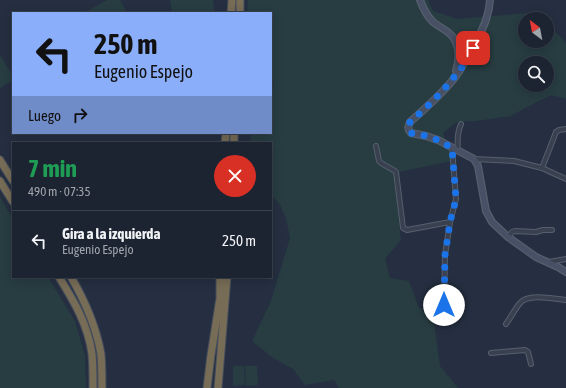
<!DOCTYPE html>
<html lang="es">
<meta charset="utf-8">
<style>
body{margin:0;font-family:"Asap Condensed",sans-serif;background:#292f3d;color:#f1f3f6;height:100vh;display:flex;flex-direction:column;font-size:15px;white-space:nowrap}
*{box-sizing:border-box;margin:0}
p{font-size:13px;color:#a0a4ab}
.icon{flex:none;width:22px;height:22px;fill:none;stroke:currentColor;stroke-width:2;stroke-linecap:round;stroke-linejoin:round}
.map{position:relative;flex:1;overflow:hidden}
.details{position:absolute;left:12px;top:142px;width:260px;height:136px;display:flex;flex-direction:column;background:#1c2331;border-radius:0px;box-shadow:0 2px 10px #0003,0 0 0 1px #3a404d}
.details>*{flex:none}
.top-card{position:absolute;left:12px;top:12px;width:260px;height:122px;border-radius:0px;box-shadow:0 2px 10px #0003,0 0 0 1px #3a404d;background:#8baefb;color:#111;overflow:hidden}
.needle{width:26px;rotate:328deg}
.buttons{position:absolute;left:518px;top:12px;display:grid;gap:8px}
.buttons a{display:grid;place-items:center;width:36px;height:36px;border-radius:50%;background:#1c2331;box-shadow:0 2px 10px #0003,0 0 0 1px #3a404d;font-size:20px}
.pin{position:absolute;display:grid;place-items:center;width:34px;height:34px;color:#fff;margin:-17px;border-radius:8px;box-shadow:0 2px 6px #0006}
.me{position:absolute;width:44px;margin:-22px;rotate:0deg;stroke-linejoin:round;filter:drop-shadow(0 0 3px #0008)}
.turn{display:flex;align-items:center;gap:14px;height:84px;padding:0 16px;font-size:18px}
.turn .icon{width:52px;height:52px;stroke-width:2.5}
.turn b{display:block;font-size:28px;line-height:34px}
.then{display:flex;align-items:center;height:38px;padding:0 16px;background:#0003;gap:8px;font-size:15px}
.round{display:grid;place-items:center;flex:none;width:42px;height:42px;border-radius:21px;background:#292f3d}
.overview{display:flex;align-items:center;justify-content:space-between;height:68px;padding:0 16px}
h1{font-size:24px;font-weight:700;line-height:30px;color:#1e9e55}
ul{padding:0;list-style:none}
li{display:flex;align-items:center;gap:12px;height:60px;padding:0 16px;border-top:1px solid #3a404d}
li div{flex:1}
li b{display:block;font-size:15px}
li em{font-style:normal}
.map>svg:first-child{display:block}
</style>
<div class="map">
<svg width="566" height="388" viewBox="0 0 566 388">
<rect width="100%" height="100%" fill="#252f41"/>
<!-- green -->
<path fill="#273d42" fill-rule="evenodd" d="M107 0H120L127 13H83Z
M170 0H213L215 13H172Z
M248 0H428L433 11 457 19 527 13 537 19H525V41H547V24L551 27 566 43V99L551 95 527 107 511 116 476 121 457 122 443 133 452 161 394 173 401 240 385 259 390 278 409 281 418 306 434 322 440 366 458 388H339L334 380 305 385 293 369 273 358 252 341 271 301 290 238 286 218 280 205 271 194V143H250L251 133H271V91L274 82 271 80V13H247ZM525 63H547V85H525Z
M0 55 13 76V80L0 88Z
M0 197 13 219V277H48L75 321 85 356 86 388H0Z
M233 366H244L245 385 233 386Z
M245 366H257L258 385 246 386Z"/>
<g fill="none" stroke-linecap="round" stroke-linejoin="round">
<!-- street casing -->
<g stroke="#575f6e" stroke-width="6">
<path id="street" d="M376 146 379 161 381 163 395 171 396 172 403 228 407 230 450 222
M458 151C457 141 457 133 461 124
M474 159 514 161 542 168 566 179
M542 168 556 132 559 130 566 129
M508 237 512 232 515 231 536 232 543 230H552
M549 262 566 259
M444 305 445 255 450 222 456 199 452 148
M506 324C511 317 515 309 520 303 529 293 554 299 566 300
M491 353 525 350 528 352 531 364"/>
</g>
<!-- secondary casing -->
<g stroke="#575f6e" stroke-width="8">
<path id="secondary" d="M420 0C423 8 427 16 433 22 438 26 444 29 449 33 460 42 460 58 456 71
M490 0C489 15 484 28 476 41 470 53 464 65 456 76 443 93 426 108 410 122 408 127 407 129 411 133L426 136 438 140 474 159 478 166 486 211 492 222 508 237 536 257 558 267 566 272"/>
</g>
<!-- highway casing -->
<g stroke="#444c5b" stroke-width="9">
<path id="highway" d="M231 13 232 0
M240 13V0
M225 143 226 133
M234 143V133
M0 160 13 181
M0 181 13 202
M59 277C74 301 88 325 92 354 93 365 93 377 93 388
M71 277C85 301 96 326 101 354 102 365 102 377 102 388
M207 388 211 355 220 298V277
M218 388 227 277"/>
</g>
<!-- street -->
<use href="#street" stroke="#394150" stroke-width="4"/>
<!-- secondary -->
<use href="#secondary" stroke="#475064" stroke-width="5.5"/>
<!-- highway -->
<use href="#highway" stroke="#776c56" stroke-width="7"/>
</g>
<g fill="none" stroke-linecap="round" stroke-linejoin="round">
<!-- route -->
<path stroke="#1a73e8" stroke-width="7" stroke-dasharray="0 12.6" d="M444 305 445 255 450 222 456 199 452 148 438 140 426 136 411 133C407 129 408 127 410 122 425 109 441 94 454 77 462 69 467 58 473 48"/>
</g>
</svg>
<div class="buttons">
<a><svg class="needle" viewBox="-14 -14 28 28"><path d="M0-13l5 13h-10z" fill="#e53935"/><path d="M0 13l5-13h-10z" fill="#a0a4ab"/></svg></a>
<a><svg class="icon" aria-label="search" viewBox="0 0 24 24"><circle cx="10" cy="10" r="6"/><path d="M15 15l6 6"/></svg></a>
</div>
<div class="pin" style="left:473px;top:48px;background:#d93025"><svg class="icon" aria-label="arrive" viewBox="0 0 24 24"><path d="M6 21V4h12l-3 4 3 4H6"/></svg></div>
<svg class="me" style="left:444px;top:305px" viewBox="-20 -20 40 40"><circle r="19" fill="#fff"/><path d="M0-13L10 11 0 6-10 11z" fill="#1a73e8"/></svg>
<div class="top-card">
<div class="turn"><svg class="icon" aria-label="left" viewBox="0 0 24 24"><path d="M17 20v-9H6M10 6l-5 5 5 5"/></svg><div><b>250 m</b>Eugenio Espejo</div></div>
<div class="then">Luego<svg class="icon" aria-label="right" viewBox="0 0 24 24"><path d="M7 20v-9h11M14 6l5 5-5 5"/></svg></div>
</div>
<section class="details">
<div class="overview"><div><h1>7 min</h1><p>490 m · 07:35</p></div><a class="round" style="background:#d93025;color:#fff"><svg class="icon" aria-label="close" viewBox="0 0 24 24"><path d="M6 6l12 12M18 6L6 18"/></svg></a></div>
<ul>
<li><svg class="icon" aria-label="left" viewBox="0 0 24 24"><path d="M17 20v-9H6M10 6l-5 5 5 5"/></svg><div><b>Gira a la izquierda</b><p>Eugenio Espejo</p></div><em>250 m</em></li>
</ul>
</section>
</div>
